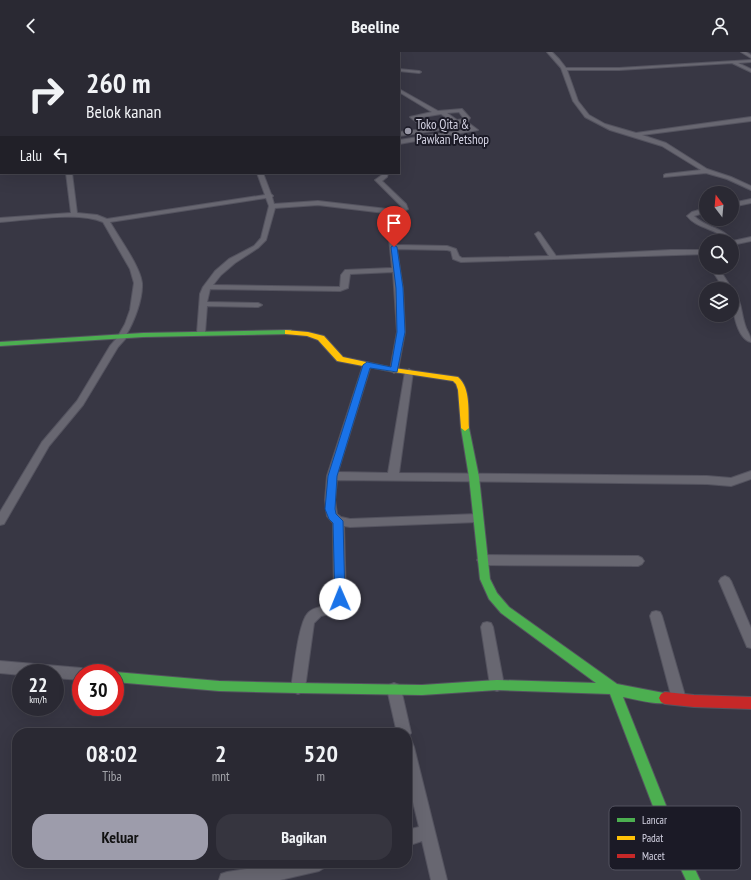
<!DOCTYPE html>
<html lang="id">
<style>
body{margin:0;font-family:"PT Sans Narrow",sans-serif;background:#36353f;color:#f1f3f6;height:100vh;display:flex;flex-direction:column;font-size:15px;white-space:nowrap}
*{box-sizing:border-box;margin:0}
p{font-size:13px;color:#a5a6ac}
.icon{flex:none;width:22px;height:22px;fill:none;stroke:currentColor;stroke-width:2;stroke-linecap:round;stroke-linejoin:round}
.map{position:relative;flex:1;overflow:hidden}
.drawer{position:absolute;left:12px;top:676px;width:400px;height:140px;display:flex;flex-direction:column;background:#2a2933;border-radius:16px;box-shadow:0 4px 16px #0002,0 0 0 1px #46454e}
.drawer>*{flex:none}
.top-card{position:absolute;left:0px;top:0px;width:400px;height:122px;box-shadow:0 4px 16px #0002,0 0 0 1px #46454e;background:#2a2933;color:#f1f3f6;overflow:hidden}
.needle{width:26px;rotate:344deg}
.controls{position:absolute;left:699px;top:134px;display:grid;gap:8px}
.controls a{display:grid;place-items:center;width:40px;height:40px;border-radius:50%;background:#2a2933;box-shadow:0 4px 16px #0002,0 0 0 1px #46454e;font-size:20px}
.speed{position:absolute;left:12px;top:612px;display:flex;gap:8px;font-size:20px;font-weight:700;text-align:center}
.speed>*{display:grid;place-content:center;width:52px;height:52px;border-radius:50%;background:#2a2933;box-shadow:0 4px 16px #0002,0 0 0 1px #46454e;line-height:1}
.speed small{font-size:10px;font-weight:400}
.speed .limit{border:6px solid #d22;background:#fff;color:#111}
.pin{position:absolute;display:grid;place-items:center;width:34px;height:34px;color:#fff;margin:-41px -17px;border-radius:50% 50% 50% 0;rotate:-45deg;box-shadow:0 0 4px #0007}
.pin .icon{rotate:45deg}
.me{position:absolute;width:44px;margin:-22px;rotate:359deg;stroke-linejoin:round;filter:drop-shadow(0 0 3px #0008)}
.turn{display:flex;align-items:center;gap:14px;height:84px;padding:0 20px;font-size:18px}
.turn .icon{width:52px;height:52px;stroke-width:2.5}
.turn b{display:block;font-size:28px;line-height:34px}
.then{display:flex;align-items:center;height:38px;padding:0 20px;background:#0003;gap:8px;font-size:15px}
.eta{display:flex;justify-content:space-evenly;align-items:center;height:68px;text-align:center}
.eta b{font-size:24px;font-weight:600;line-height:28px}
.button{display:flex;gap:8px;margin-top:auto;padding:8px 20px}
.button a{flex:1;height:46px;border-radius:16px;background:#9d9cab;color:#111;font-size:16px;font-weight:600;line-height:46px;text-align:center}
.button a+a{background:#36353f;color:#f1f3f6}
header{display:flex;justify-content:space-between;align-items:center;height:52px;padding:0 20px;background:#2a2933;font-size:18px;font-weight:600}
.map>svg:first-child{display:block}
</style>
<header><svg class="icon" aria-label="back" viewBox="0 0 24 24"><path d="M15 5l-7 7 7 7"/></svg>Beeline<svg class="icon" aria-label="person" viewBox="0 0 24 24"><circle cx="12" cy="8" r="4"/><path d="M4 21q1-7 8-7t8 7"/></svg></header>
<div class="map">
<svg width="751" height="828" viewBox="0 0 751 828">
<rect width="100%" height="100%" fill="#383744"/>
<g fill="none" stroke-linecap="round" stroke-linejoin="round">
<!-- street casing -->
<g stroke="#54535f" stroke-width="2">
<path id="street" d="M370 0H374V1H370Z
M547 0H552L559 7 566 16H619L751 8V10L738 11 751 17V20L732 11 619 18H567L578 49 589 63 605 72 636 81 751 65V69L642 83 666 91 707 117 731 125 751 134V138L727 127 706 121 664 125V123L666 122 701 118 662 94 610 78 585 65 573 49 561 16Z
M741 0H746L751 3V6Z
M399 17 419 19 421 20 419 21 399 19Z
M0 21H1V23H0Z
M399 37 438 59 462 57 470 66 468 69 461 71 470 72 478 78 399 92V88L470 77 467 75H459L399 84V80L425 77 410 65 432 60 399 40ZM459 60 464 67 457 68 447 61ZM441 62 456 72 430 76 417 66Z
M0 39H1V41H0Z
M0 65H1V69H0Z
M0 93H1V97H0Z
M66 121H72L77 161 97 163 107 167 265 143 257 121H263L271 142 273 144 272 145 274 152 318 149 396 158 402 156 401 154 375 128 382 123V121H388L387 125 382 129 406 152 408 157 400 161 396 176V193L447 194 456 197 459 204 462 206 549 204 535 182 538 180 540 181 556 204 671 198H706V202L461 210 453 207 451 199 447 198 397 197 403 237 405 280 398 318 394 321 390 318 397 280 393 220 350 222 348 236 340 239 210 237 207 250 258 251 262 253 258 255 207 254 205 281 204 283H198L197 281 200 242 203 235 215 219 229 207 254 194 261 186 269 154 266 146 110 170C119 186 140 214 142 231 143 247 134 270 126 283L127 285 118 295 83 353 49 394 4 472 0 473V460L42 390 77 349 110 294 117 286 125 272 130 258 134 231 130 217 103 170C79 159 28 168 0 170V166L71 161ZM318 153 393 162 389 186 392 216 345 218 341 223 340 235 213 233 221 223 235 211 258 196 266 188 275 156Z
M751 147V151L732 155V151Z
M706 156V160L694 164C706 176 723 175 733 189L751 185V189L732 193V189H727C717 176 697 177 687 164L692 160Z
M710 215H718L732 237H724Z
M732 240H735C742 251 741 261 745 273 747 280 751 283 751 290 735 286 732 253 732 240Z
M367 310 371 313 338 420 388 421 405 320 409 317 413 320 399 421 707 424 731 426 751 419V427L731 434 707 432 337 428 335 448 337 462 341 465 350 467 478 462 482 463 483 466 482 469 478 470 350 475 344 474 346 547 337 560 321 564 314 571 305 636 303 640 298 642 293 640 291 636C294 620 298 571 308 561 315 553 329 557 334 547L333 471 327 464 325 448 327 424 363 313Z
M483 503 638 504 642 506 644 509 642 512 638 514 483 513 479 511 477 508 479 505Z
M725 524 729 526 731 529 751 576V596L747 595 719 529 721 526Z
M656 559 660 560 662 564 686 647 684 651 679 653 674 651 672 647 650 564 652 560Z
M487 570 491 571 493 575 504 633 502 637 497 639 492 637 490 633 481 575 483 571Z
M0 609 81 616 86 618 87 621H81V628L55 626V621H21V623L0 621Z
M394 631 399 633 401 637 411 681 407 686V681H397L387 637 389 633Z
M407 688 412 690 414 695 447 828H431L422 789 407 794V778L419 775 407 725Z
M285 811H327L324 816 319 819 280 828H219L221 822 227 820Z"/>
</g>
<!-- fast casing -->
<g stroke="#54535f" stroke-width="2">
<path id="fast" d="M288 278H291V282L143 285 0 294V290L143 281Z
M465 373 469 376 479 425 490 527 497 541 509 555 617 632 669 642 671 646 669 650C658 654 635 647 623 645L671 766 700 828H686L659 770 610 642 497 638 422 643 298 641 219 639 115 630V621H112L115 620 219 629 298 631 422 633 497 628 596 631 501 561 489 547 480 527 469 425 461 376Z"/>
</g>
<!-- slow casing -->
<g stroke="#54535f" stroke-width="2">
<path id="slow" d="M285 278 308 280 324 284 343 305 394 316 458 325C471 336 468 360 469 376L465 379 461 376 458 338 456 332 453 329 394 320 337 309 318 288 307 284 285 282Z"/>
</g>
<!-- jam casing -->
<g stroke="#54535f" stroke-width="2">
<path id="jam" d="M665 640 694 643 751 645V657L694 655 665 652 661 650 659 646 661 642Z"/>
</g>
<!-- street -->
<use href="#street" fill="#686771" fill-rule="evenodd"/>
<!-- fast -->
<use href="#fast" fill="#4caf50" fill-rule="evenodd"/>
<!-- slow -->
<use href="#slow" fill="#ffc107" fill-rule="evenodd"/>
<!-- jam -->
<use href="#jam" fill="#c62828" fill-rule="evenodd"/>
</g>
<!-- route -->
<path fill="#1a73e8" stroke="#114b97" d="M394 193 397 195 403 236 405 280 397 320 370 316 337 424 335 457 336 462 343 469 345 547 344 550 340 551 336 550 335 547 333 471 329 467 325 457 328 424 363 313 367 310 391 315 397 280 396 236 391 195Z"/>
<!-- markers -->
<circle fill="#9d9cab" stroke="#1b1a26" stroke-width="1.5" cx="408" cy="79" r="4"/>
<g text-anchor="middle" stroke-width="4" stroke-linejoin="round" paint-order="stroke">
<!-- far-poi labels -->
<g font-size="13" fill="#d4d3e3" stroke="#1b1a26" text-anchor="start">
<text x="416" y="77">Toko Qita &amp;<tspan x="416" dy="15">Pawkan Petshop</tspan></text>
</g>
</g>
<!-- legend -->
<rect x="609" y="754" width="132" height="64" rx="6" fill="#1b1a26" stroke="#52525f" stroke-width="1"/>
<rect x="617" y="766" width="18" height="4" fill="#4caf50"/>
<rect x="617" y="784" width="18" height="4" fill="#ffc107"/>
<rect x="617" y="802" width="18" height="4" fill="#c62828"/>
<g font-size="11" fill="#d4d3e3">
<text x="642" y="772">Lancar</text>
<text x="642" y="790">Padat</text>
<text x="642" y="808">Macet</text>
</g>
</svg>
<div class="controls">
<a><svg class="needle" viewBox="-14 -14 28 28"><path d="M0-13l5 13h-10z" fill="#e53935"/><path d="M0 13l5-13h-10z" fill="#a5a6ac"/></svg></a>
<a><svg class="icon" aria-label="search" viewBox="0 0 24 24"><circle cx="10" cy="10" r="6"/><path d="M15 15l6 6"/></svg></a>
<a><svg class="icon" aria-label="layers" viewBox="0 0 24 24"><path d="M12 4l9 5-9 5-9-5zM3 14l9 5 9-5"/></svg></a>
</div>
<div class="speed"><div>22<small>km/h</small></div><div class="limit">30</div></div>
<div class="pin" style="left:394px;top:195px;background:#d93025"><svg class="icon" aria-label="arrive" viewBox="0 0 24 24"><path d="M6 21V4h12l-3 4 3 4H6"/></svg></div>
<svg class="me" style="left:340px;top:547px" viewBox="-20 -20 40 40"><circle r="19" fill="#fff"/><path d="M0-13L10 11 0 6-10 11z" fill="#1a73e8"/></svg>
<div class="top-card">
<div class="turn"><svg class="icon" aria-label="right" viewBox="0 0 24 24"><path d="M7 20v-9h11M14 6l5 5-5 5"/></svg><div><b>260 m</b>Belok kanan</div></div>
<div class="then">Lalu<svg class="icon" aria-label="left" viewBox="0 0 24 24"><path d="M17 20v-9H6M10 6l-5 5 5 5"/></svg></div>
</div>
<section class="drawer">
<div class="eta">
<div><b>08:02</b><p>Tiba</p></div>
<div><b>2</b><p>mnt</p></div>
<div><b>520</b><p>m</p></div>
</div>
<div class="button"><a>Keluar</a><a>Bagikan</a></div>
</section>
</div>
